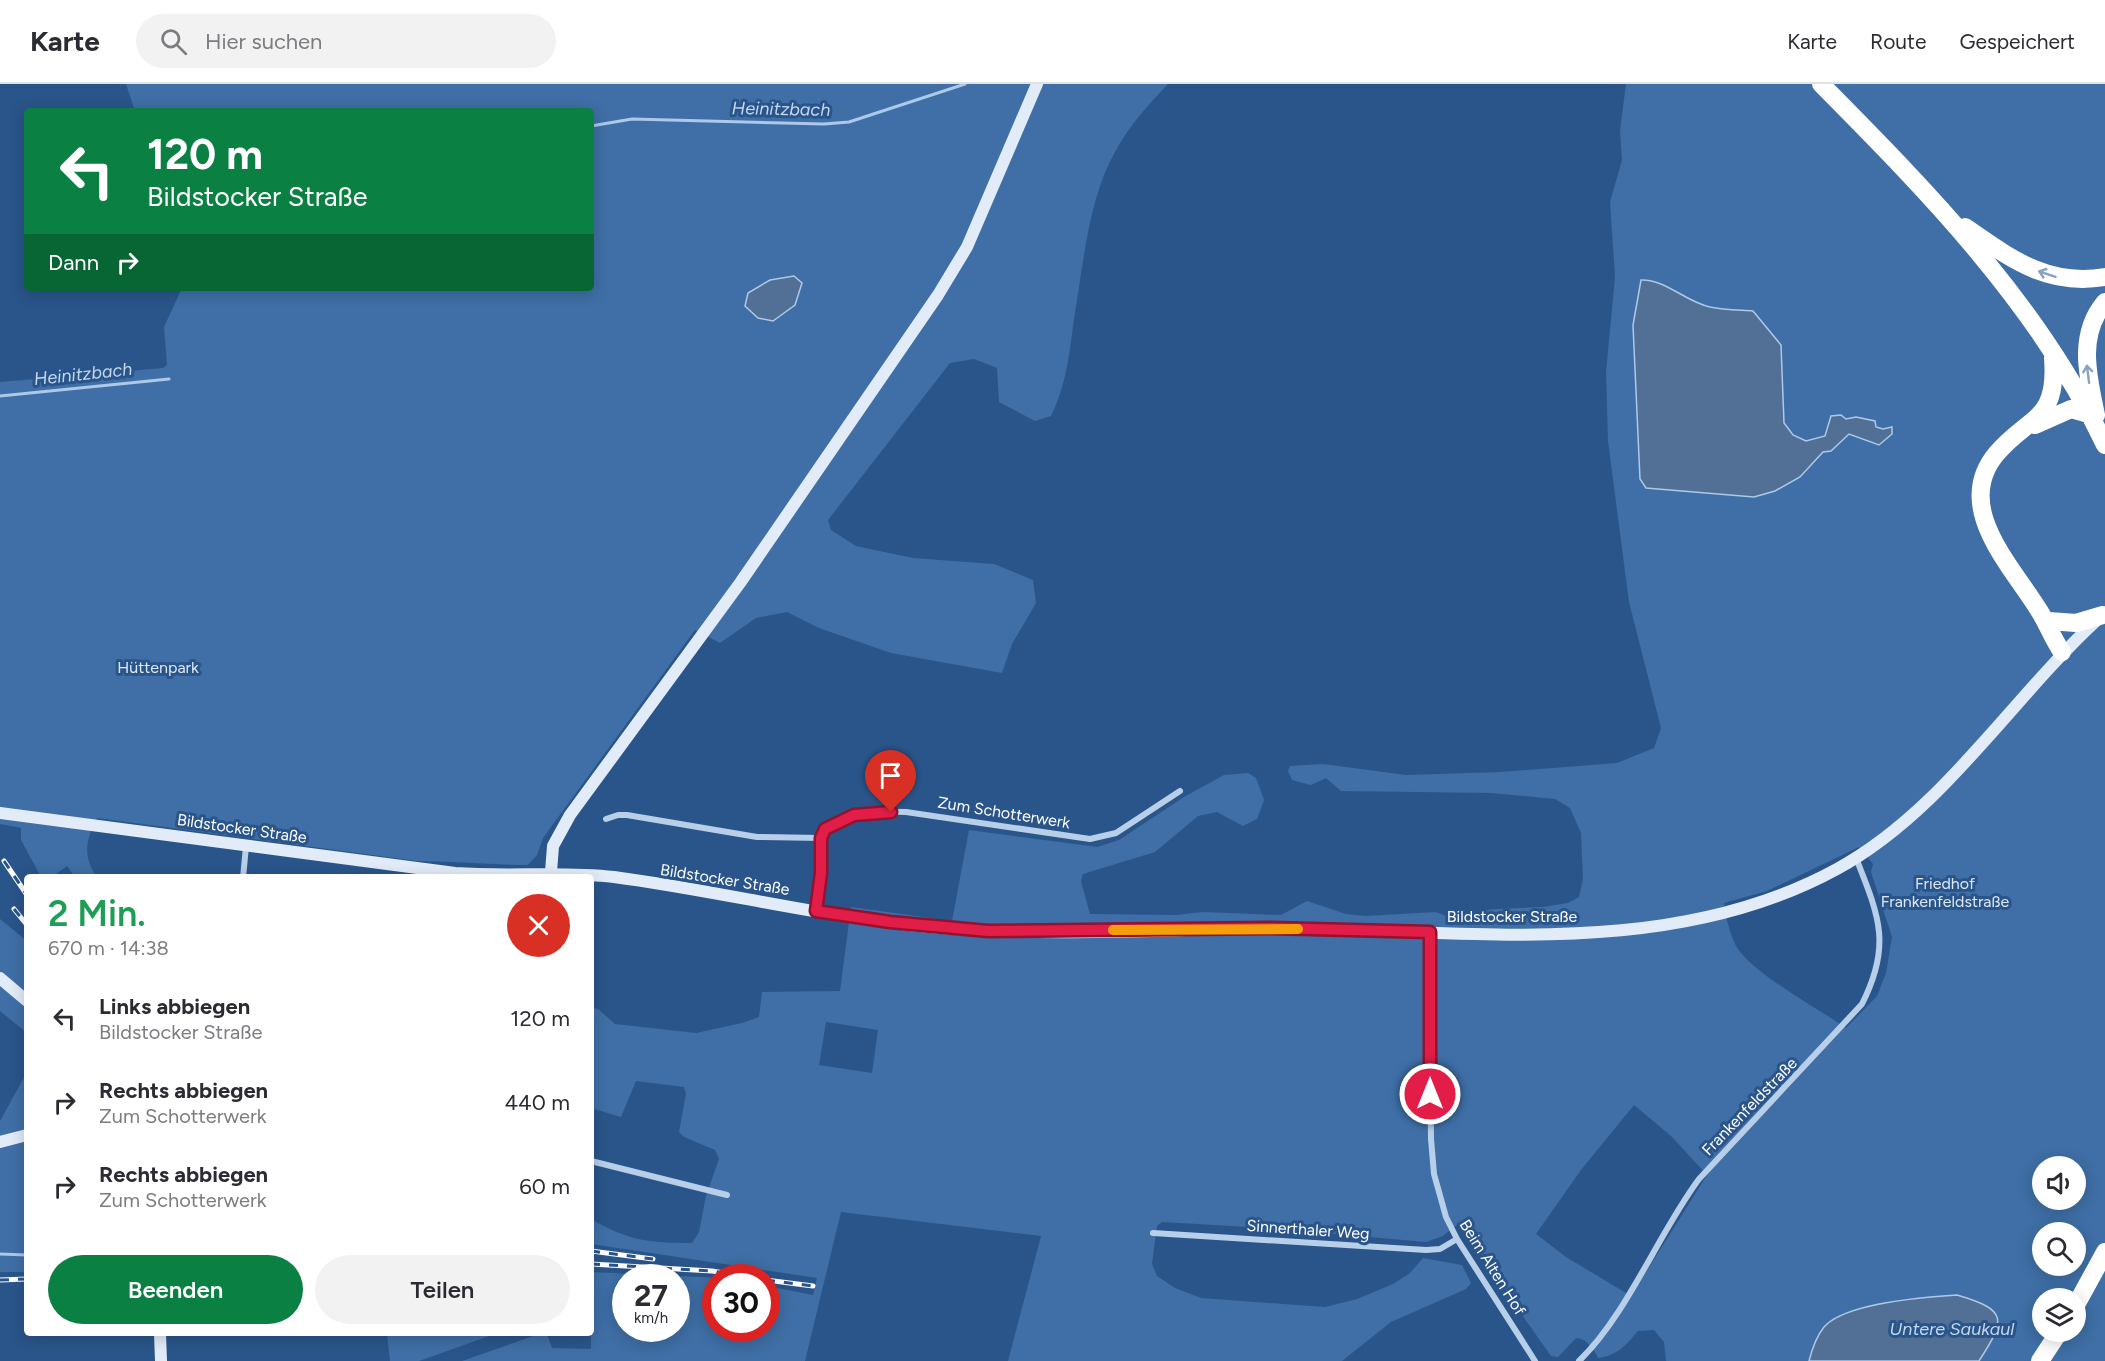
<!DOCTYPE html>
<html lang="de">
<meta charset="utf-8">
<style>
body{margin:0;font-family:Figtree,sans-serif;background:#f2f2f3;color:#2b2b33;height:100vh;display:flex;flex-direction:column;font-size:22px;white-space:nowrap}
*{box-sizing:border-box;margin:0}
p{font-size:20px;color:#7c7c81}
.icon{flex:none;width:33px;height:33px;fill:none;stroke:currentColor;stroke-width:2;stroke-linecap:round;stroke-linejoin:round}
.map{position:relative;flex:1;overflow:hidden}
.drawer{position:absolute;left:24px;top:790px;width:570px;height:462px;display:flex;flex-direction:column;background:#fff;border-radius:6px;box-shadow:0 3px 15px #0003}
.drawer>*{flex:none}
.guide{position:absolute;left:24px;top:24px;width:570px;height:183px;border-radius:6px;box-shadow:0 3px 15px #0003;background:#0b8043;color:#fff;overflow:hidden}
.tools{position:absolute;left:2032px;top:1072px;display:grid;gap:12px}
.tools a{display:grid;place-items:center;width:54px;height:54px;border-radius:50%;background:#fff;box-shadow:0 3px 15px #0003;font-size:30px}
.speed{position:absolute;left:612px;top:1180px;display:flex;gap:12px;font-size:30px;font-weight:700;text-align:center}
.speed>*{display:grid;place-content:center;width:78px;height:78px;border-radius:50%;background:#fff;box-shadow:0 3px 15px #0003;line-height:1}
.speed small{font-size:15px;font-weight:400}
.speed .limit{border:9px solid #d22;background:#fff;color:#111}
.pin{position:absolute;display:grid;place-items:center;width:51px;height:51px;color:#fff;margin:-62px -26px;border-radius:50% 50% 50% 0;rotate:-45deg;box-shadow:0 0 6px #0007}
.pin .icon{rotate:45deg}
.me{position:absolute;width:66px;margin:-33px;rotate:0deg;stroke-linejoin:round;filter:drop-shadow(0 0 4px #0008)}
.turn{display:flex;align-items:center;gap:21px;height:126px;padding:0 24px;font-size:27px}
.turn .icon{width:78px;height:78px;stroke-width:2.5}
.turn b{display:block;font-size:42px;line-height:51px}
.then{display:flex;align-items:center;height:57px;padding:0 24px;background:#0003;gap:12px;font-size:22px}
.round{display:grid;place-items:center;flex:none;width:63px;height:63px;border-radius:32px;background:#f2f2f3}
.head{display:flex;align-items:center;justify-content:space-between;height:102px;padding:0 24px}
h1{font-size:36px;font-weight:600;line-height:45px;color:#1e9e55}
.button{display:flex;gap:12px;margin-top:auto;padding:12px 24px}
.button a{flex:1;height:69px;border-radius:36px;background:#0b8043;color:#fff;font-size:24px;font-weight:600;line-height:69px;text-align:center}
.button a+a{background:#f2f2f3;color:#2b2b33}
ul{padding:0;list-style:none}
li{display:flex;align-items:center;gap:18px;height:84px;padding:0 24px}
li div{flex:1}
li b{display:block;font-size:22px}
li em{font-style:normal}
header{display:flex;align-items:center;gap:36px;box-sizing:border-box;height:84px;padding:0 30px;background:#fff;border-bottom:2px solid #e1e1e2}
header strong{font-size:28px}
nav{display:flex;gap:33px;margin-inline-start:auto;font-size:21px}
.search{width:420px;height:54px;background:#f2f2f3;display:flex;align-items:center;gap:15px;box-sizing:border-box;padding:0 21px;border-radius:33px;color:#7c7c81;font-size:22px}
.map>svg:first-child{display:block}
</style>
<header>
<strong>Karte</strong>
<div class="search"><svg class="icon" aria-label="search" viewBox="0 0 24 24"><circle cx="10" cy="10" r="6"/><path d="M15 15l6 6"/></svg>Hier suchen</div>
<nav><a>Karte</a><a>Route</a><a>Gespeichert</a></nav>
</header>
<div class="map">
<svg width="2105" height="1277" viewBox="0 0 2105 1277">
<rect width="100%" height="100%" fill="#2a558a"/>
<!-- green -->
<path fill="#3f6fa6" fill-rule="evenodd" d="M126 0H1168C1148 21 1129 42 1115 68 1088 115 1083 183 1074 235 1069 271 1067 299 1051 332L1035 337 999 318 997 284 974 275 950 279 828 436 831 446 856 462 913 474 994 480 1033 496 1036 519 1012 560 1002 589 891 569 819 544 787 528 756 534 720 559 695 546 543 754 537 771 528 781C491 781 454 777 417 777L97 734C86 755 82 772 97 793H75L67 782 52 793H41L21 756V744L0 740V298L163 284 167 281 164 243 182 204H591V27H135Z
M1626 0H2105V1277H1979L1999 1242 1957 1211C1925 1213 1845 1219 1824 1243 1816 1253 1812 1265 1809 1277H1666L1664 1258 1654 1246 1638 1247C1627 1260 1617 1272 1598 1274 1594 1265 1586 1254 1576 1254L1558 1273 1551 1272 1458 1140 1443 1152 1426 1158 1266 1144 1162 1138 1157 1142 1152 1180 1157 1192 1175 1204 1201 1214 1325 1223 1357 1215 1393 1200 1410 1189 1423 1174 1462 1181 1471 1199 1466 1205 1391 1238 1342 1277H1008L1041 1152 841 1128 805 1277H462L539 1250H547L552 1264 591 1265V1188L722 1194H716V1245H766L767 1202 813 1211 817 1194 591 1160V1135C629 1157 649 1159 692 1159L699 1148 706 1112 719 1075 715 1066 684 1053 679 1048 686 1010 684 1003 636 997 621 1033 591 1024V923L598 925 615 940 696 949 742 939 759 933 762 908 840 907 851 823 952 837 969 746 1097 763 1119 756 1184 713 1224 691 1248 689 1256 694 1264 716 1257 735 1243 742 1217 728 1198 732 1155 768 1083 790 1081 797 1090 830 1176 831 1203 828 1281 831 1307 817 1346 830 1365 832 1436 828 1453 835 1455 830 1496 825 1543 823 1568 819 1579 813 1583 795 1581 749 1570 724 1555 715 1491 709 1341 707 1326 694 1311 701 1292 696 1288 687 1290 682 1323 680 1406 691 1500 688 1617 679 1654 664 1661 644 1629 518 1608 357 1606 288 1615 193 1610 118 1622 76 1620 46ZM1859 763 1873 780 1871 788 1892 853 1886 889 1877 912 1846 944C1819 925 1748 887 1735 860 1729 847 1726 833 1724 819L1767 807ZM826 938 878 946 872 989 819 981ZM1634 1021 1671 1052 1707 1091 1631 1212 1566 1173 1536 1150 1581 1086ZM2043 1083H2076V1116H2043ZM2043 1149H2076V1182H2043ZM626 1194H676V1245H626ZM2043 1215H2076V1248H2043Z
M0 835 27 857V949L0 927Z
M27 988V1188H0V1037Z
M387 1250H495L419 1277H390Z"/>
<!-- water -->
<path fill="#527095" stroke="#adc9e9" stroke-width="1.5" d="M794 192 802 199 795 221 773 237 758 234 745 222 748 209 770 196Z
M1641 196C1665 195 1686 218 1710 223 1724 226 1739 226 1753 227L1781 261 1784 339 1793 351 1806 357 1825 352 1831 332 1841 331 1846 335 1856 333 1875 337 1876 343 1883 345 1892 343V350L1879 361 1849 350 1831 367 1823 368 1800 393 1775 407 1754 413 1646 404 1640 395 1633 241Z
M1957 1211C2008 1226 2006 1235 1979 1277H1809C1812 1265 1816 1253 1824 1243 1845 1219 1925 1213 1957 1211Z"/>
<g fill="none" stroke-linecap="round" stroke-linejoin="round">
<!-- stream -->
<path stroke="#adc9e9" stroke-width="3" d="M591 42 632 35 824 40 849 38 965 0
M0 312 169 295
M0 1170 27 1171"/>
<!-- street -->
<path stroke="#b8cfe9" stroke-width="6" d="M606 735 618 731H627L757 753 821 754
M243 794 246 762
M816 827C818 814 821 802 821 790 821 778 817 764 821 753 830 726 884 727 906 728L1090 755 1116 749 1180 707
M1429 849 1431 1055 1434 1090 1446 1133 1457 1155 1535 1277
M591 1077 727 1111
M1153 1149 1426 1166 1440 1165 1457 1155
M1579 1277C1627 1231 1658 1150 1699 1095L1862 920C1892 861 1879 832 1856 774"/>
<!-- secondary -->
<path stroke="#e2ecf8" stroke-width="12" d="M0 729 455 789C509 793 561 787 614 793 728 808 840 838 955 845 1074 853 1197 843 1317 845 1491 849 1678 872 1837 785 1942 728 2011 615 2098 535
M551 788 553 762 570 731 740 499 938 211 967 163 1037 0
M0 894 27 917
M0 1058 27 1051
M160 1250 161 1277"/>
<!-- highway -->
<path stroke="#fff" stroke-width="18" d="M1821 0C1928 108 2040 222 2105 361
M1965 143C2010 174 2047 203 2105 193
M2053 274C2058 337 2030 331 1997 369 1951 423 2013 483 2040 528 2048 541 2053 555 2062 568
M2096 331C2088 293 2077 251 2105 218
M2035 341 2071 325 2089 330
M2049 537 2076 539 2103 531
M2076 1221 2105 1168
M2040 1277 2059 1248"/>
<!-- rail casing -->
<g stroke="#fff" stroke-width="5">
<path id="rail" d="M4 777 27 811
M14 825 27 841
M591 1167 653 1175
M591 1180 712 1187 754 1194
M0 1196 27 1195
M766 1196 813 1202"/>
</g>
<!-- rail -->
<use href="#rail" stroke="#2a558a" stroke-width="3" stroke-dasharray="9" stroke-linecap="butt"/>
</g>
<!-- one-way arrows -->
<defs><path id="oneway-shaft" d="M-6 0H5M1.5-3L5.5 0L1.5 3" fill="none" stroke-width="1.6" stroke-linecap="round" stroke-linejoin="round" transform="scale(1.5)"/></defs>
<g stroke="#8aa2bf">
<use href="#oneway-shaft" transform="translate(2047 190) rotate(-161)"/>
<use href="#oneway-shaft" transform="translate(2088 290) rotate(-97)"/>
</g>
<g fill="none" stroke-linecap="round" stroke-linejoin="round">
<!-- route casing -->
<g stroke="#92132f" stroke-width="15">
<path id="route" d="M891 728 854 731 825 745 821 754V789L816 827 890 838 988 847 1271 844 1430 848V1010"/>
</g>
<!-- route -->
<use href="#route" stroke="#e11d48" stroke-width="10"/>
<!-- slow -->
<path stroke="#f59e0b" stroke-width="10" d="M1113 846 1298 845"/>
</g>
<g text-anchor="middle" stroke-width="6" stroke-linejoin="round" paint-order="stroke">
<!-- park labels -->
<g font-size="16" fill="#dce8f7" stroke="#2a558a">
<text x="158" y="589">Hüttenpark</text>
<text x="1945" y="805">Friedhof<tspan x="1945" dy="18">Frankenfeldstraße</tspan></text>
</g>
<!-- street labels -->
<g font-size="16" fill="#fff" stroke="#2a558a">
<text transform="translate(1004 728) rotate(9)" y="6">Zum Schotterwerk</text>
<text transform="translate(242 744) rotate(8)" y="6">Bildstocker Straße</text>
<text transform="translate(725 795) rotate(9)" y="6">Bildstocker Straße</text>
<text x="1512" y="838">Bildstocker Straße</text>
<text transform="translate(1749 1022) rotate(-46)" y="6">Frankenfeldstraße</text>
<text transform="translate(1308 1145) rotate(4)" y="6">Sinnerthaler Weg</text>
<text transform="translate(1493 1183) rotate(58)" y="6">Beim Alten Hof</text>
</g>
<!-- water labels -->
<g font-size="18" font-style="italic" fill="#c4d8f0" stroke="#2a558a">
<text transform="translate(781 25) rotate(1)" y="6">Heinitzbach</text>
<text transform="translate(83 290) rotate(-6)" y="6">Heinitzbach</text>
<text x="1952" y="1251">Untere Saukaul</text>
</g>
</g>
</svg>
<div class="tools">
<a><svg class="icon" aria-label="sound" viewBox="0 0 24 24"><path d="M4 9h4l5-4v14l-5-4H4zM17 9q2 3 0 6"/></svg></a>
<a><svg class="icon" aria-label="search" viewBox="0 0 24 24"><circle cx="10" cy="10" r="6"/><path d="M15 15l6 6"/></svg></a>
<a><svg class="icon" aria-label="layers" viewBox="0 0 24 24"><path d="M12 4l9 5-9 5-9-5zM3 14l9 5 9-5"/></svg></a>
</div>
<div class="speed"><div>27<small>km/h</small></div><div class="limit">30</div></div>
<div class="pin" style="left:891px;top:728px;background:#d93025"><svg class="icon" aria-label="arrive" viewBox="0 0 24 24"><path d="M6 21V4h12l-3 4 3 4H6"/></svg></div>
<svg class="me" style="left:1430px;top:1010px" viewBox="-20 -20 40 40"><circle r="17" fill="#e11d48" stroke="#fff" stroke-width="3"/><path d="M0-11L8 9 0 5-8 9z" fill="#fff"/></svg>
<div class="guide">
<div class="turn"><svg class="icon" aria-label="left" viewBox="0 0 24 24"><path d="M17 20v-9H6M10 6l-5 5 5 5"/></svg><div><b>120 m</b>Bildstocker Straße</div></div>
<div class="then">Dann<svg class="icon" aria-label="right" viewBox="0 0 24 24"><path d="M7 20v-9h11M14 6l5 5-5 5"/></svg></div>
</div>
<section class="drawer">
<div class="head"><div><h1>2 Min.</h1><p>670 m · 14:38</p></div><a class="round" style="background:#d93025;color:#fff"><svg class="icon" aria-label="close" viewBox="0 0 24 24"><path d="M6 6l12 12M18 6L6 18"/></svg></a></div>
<ul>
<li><svg class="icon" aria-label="left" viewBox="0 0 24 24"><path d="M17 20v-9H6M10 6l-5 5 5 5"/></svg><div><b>Links abbiegen</b><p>Bildstocker Straße</p></div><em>120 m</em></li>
<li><svg class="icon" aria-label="right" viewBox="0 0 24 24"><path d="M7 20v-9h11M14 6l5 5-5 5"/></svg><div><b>Rechts abbiegen</b><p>Zum Schotterwerk</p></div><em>440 m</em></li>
<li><svg class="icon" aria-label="right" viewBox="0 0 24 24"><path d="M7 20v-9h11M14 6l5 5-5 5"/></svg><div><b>Rechts abbiegen</b><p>Zum Schotterwerk</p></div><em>60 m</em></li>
</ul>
<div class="button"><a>Beenden</a><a>Teilen</a></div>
</section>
</div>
